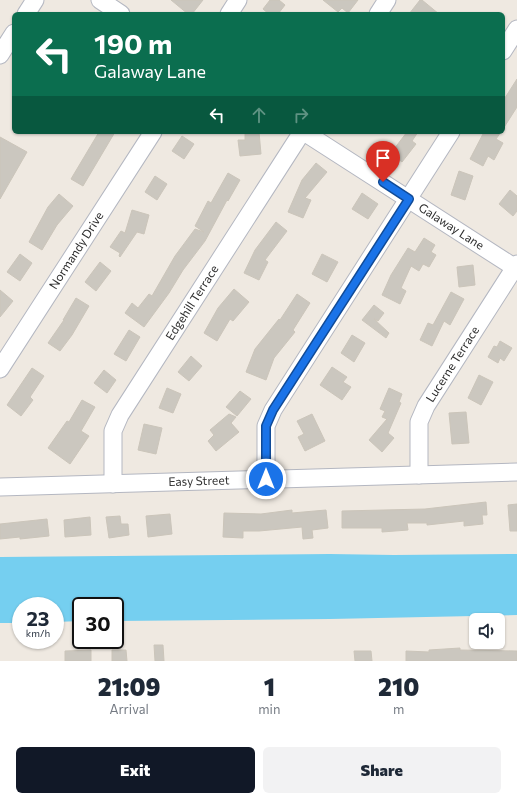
<!DOCTYPE html>
<style>
body{margin:0;font-family:Commissioner,sans-serif;background:#f2f2f3;color:#1f2937;height:100vh;display:flex;flex-direction:column;font-size:15px;white-space:nowrap}
*{box-sizing:border-box;margin:0}
p{font-size:13px;color:#747a83}
.icon{flex:none;width:22px;height:22px;fill:none;stroke:currentColor;stroke-width:2;stroke-linecap:round;stroke-linejoin:round}
.map{position:relative;height:661px;overflow:hidden}
.drawer{display:flex;flex-direction:column;background:#fff;flex:1}
.drawer>*{flex:none}
.banner{position:absolute;left:12px;top:12px;width:493px;height:122px;border-radius:6px;box-shadow:0 1px 3px #0004;background:#0b6e4f;color:#fff;overflow:hidden}
.tools{position:absolute;left:469px;top:613px;display:grid;gap:8px}
.tools a{display:grid;place-items:center;width:36px;height:36px;border-radius:6px;background:#fff;box-shadow:0 1px 3px #0004;font-size:20px}
.speed{position:absolute;left:12px;top:597px;display:flex;gap:8px;font-size:20px;font-weight:700;text-align:center}
.speed>*{display:grid;place-content:center;width:52px;height:52px;border-radius:50%;background:#fff;box-shadow:0 1px 3px #0004;line-height:1}
.speed small{font-size:10px;font-weight:400}
.speed .limit{border:2px solid #111;border-radius:6px;background:#fff;color:#111}
.pin{position:absolute;display:grid;place-items:center;width:34px;height:34px;color:#fff;margin:-41px -17px;border-radius:50% 50% 50% 0;rotate:-45deg;box-shadow:0 0 4px #0007}
.pin .icon{rotate:45deg}
.me{position:absolute;width:44px;margin:-22px;rotate:0deg;stroke-linejoin:round;filter:drop-shadow(0 0 3px #0008)}
.turn{display:flex;align-items:center;gap:14px;height:84px;padding:0 16px;font-size:18px}
.turn .icon{width:52px;height:52px;stroke-width:2.5}
.turn b{display:block;font-size:28px;line-height:34px}
.lanes{display:flex;align-items:center;height:38px;padding:0 16px;background:#0003;justify-content:center;gap:20px;direction:ltr}
.lanes .off{opacity:.35}
.eta{display:flex;justify-content:space-evenly;align-items:center;height:68px;text-align:center}
.eta b{font-size:24px;font-weight:800;line-height:28px}
.button{display:flex;gap:8px;margin-top:auto;padding:8px 16px}
.button a{flex:1;height:46px;border-radius:6px;background:#111827;color:#fff;font-size:16px;font-weight:800;line-height:46px;text-align:center}
.button a+a{background:#f2f2f3;color:#1f2937}
.map>svg:first-child{display:block}
</style>
<div class="map">
<svg width="517" height="661" viewBox="0 0 517 661">
<rect width="100%" height="100%" fill="#efe9e1"/>
<!-- water -->
<path fill="#75cff0" d="M330 554 394 555 517 554V615L330 619 115 621V606H81V621L55 622V606H21V623H0V557Z"/>
<!-- building -->
<path fill="#cbc7bf" stroke="#cbc5ba" d="M171 0H203L192 14H188Z
M270 0H279L285 5 278 14H269L263 9Z
M323 0H358L348 13 342 8 338 12Z
M420 0H422L439 14H409Z
M517 79V107L503 129V101Z
M99 132H115L83 186 71 179Z
M245 132H259L261 154 240 156 238 140H245Z
M407 132H418L412 141 416 144 402 162 391 153Z
M484 132H501L496 139 503 143 494 160 488 156 483 166 470 159Z
M182 136 194 144 184 159 172 151Z
M0 137 27 152 0 199Z
M316 163 327 172 305 198 311 200 303 218 288 212 302 180Z
M459 171 473 176 465 200 451 195Z
M228 173 240 180 228 201 227 200 205 241 183 270 169 293 144 327 125 313 132 303 138 308 149 294 152 296 175 256 195 229 204 232 195 226 208 201 211 203Z
M155 176 167 184 157 200 145 192Z
M510 190 517 196V211L513 216 499 204Z
M362 193 378 204 368 219 352 209Z
M59 194 73 206 57 225 42 250 29 242 48 207Z
M132 210 149 215 144 234 137 232 120 257 119 256 120 253 110 247 121 231 125 233Z
M276 222 287 231 265 260 268 262 259 280 244 273 255 250Z
M424 238 435 245 431 252 436 255 429 267 423 264 419 271 411 266 401 288 406 291 400 304 382 295 391 275 408 248 415 252Z
M20 254 32 263 20 281 7 272Z
M322 254 338 262 327 282 312 274Z
M100 262 111 271 96 291 85 282Z
M473 265 475 285 459 287 457 267Z
M234 289 249 302 233 321 230 319 217 341 204 333 218 308Z
M0 290 13 301 0 317Z
M451 292 464 299 450 325 444 321 432 346 420 340 428 323 433 325Z
M297 294 310 303 293 330 295 332 274 358 266 380 246 372 255 349 279 319 280 320Z
M76 298 89 306 72 335 60 351 48 343 64 320H63Z
M374 305 384 313 378 321 374 319 389 333 386 338 362 320Z
M129 330 140 337 126 361 114 354Z
M352 335 365 343 354 362 341 353Z
M500 341 512 348 504 361 500 358 498 363 488 357 494 346 497 347Z
M191 356 202 366 189 381 178 372Z
M332 367 347 377 343 382 351 387 342 400 320 385Z
M32 368 44 376 30 397 33 400 21 416 7 405Z
M104 370 116 380 107 393 94 383Z
M479 375 493 382 481 405 468 398Z
M167 388 181 394 173 413 159 408Z
M389 388 402 394 399 402 401 403 388 433 394 438 382 452 369 440 387 419 382 417 385 411 380 409Z
M240 391 251 399 237 416 226 407Z
M82 400 95 407 81 431 89 436 70 464 48 448 67 421 69 422Z
M466 412 469 443 452 444 449 413Z
M229 414 236 417 231 423 239 432 216 451 208 441 214 435 210 430Z
M312 414 325 441 305 451 298 437 304 434 297 421Z
M144 424 162 428 156 454 138 450Z
M486 502 487 515H482L483 524 464 526V521L427 525V523H407L408 530 382 532V528H342V511L425 509Z
M517 504V531H510L508 505Z
M292 510V513L326 510 328 528 312 530 313 538 303 539 302 527 259 531H243V538L223 537 224 513 261 514Z
M170 514 172 534 148 537 146 516Z
M120 516 121 524H128L129 535 109 538 106 517Z
M90 517 91 535 65 537 64 520Z
M47 519 49 536 20 539V537L0 539V524Z
M154 645H163L164 661H155Z
M460 648V650L517 651V661H406V651L429 652V650Z
M91 650V661H65V651Z
M112 650H126L127 661H112Z
M354 651H371L372 661H355Z"/>
<g fill="none" stroke-linecap="round" stroke-linejoin="round">
<!-- minor casing -->
<g stroke="#b4b7c1" stroke-width="19">
<g id="minor">
<path d="M100 0 121 14"/>
<path d="M26 14 35 0"/>
<path d="M229 14 238 0"/>
<path d="M378 14 387 0"/>
<path d="M503 51 517 29"/>
<path d="M0 55 14 33"/>
<path id="s1" d="M304 132 517 269"/>
<path id="s2" d="M0 369 153 132"/>
<path id="s3" d="M419 475V422L426 406 517 264"/>
<path d="M266 479V426L273 410 451 132"/>
<path id="s4" d="M113 484V431L120 415 302 132"/>
<path id="s5" d="M0 487 517 472"/>
</g>
</g>
<!-- minor -->
<use href="#minor" stroke="#fff" stroke-width="17"/>
</g>
<g fill="none" stroke-linecap="round" stroke-linejoin="round">
<!-- route casing -->
<g stroke="#114b97" stroke-width="10">
<path id="route" d="M266 479V426L273 410 409 199 383 182"/>
</g>
<!-- route -->
<use href="#route" stroke="#1a73e8" stroke-width="7"/>
</g>
<g text-anchor="middle" stroke-width="3.5" stroke-linejoin="round" paint-order="stroke">
<!-- street labels -->
<g font-size="12" fill="#2e2e2e" stroke="#fff">
<text dy="4" stroke="none"><textPath href="#s1" startOffset="175">Galaway Lane</textPath></text>
<text dy="4" stroke="none"><textPath href="#s2" startOffset="141">Normandy Drive</textPath></text>
<text dy="4" stroke="none"><textPath href="#s4" startOffset="204">Edgehill Terrace</textPath></text>
<text dy="4" stroke="none"><textPath href="#s3" startOffset="120">Lucerne Terrace</textPath></text>
<text dy="4" stroke="none"><textPath href="#s5" startOffset="199">Easy Street</textPath></text>
</g>
</g>
</svg>
<div class="tools">
<a><svg class="icon" aria-label="sound" viewBox="0 0 24 24"><path d="M4 9h4l5-4v14l-5-4H4zM17 9q2 3 0 6"/></svg></a>
</div>
<div class="speed"><div>23<small>km/h</small></div><div class="limit">30</div></div>
<div class="pin" style="left:383px;top:182px;background:#d93025"><svg class="icon" aria-label="arrive" viewBox="0 0 24 24"><path d="M6 21V4h12l-3 4 3 4H6"/></svg></div>
<svg class="me" style="left:266px;top:479px" viewBox="-20 -20 40 40"><circle r="17" fill="#1a73e8" stroke="#fff" stroke-width="3"/><path d="M0-11L8 9 0 5-8 9z" fill="#fff"/></svg>
<div class="banner">
<div class="turn"><svg class="icon" aria-label="left" viewBox="0 0 24 24"><path d="M17 20v-9H6M10 6l-5 5 5 5"/></svg><div><b>190 m</b>Galaway Lane</div></div>
<div class="lanes"><svg class="icon" aria-label="left" viewBox="0 0 24 24"><path d="M17 20v-9H6M10 6l-5 5 5 5"/></svg><svg class="icon off" aria-label="ahead" viewBox="0 0 24 24"><path d="M12 20V5M6 11l6-6 6 6"/></svg><svg class="icon off" aria-label="right" viewBox="0 0 24 24"><path d="M7 20v-9h11M14 6l5 5-5 5"/></svg></div>
</div>
</div>
<section class="drawer">
<div class="eta">
<div><b>21:09</b><p>Arrival</p></div>
<div><b>1</b><p>min</p></div>
<div><b>210</b><p>m</p></div>
</div>
<div class="button"><a>Exit</a><a>Share</a></div>
</section>
